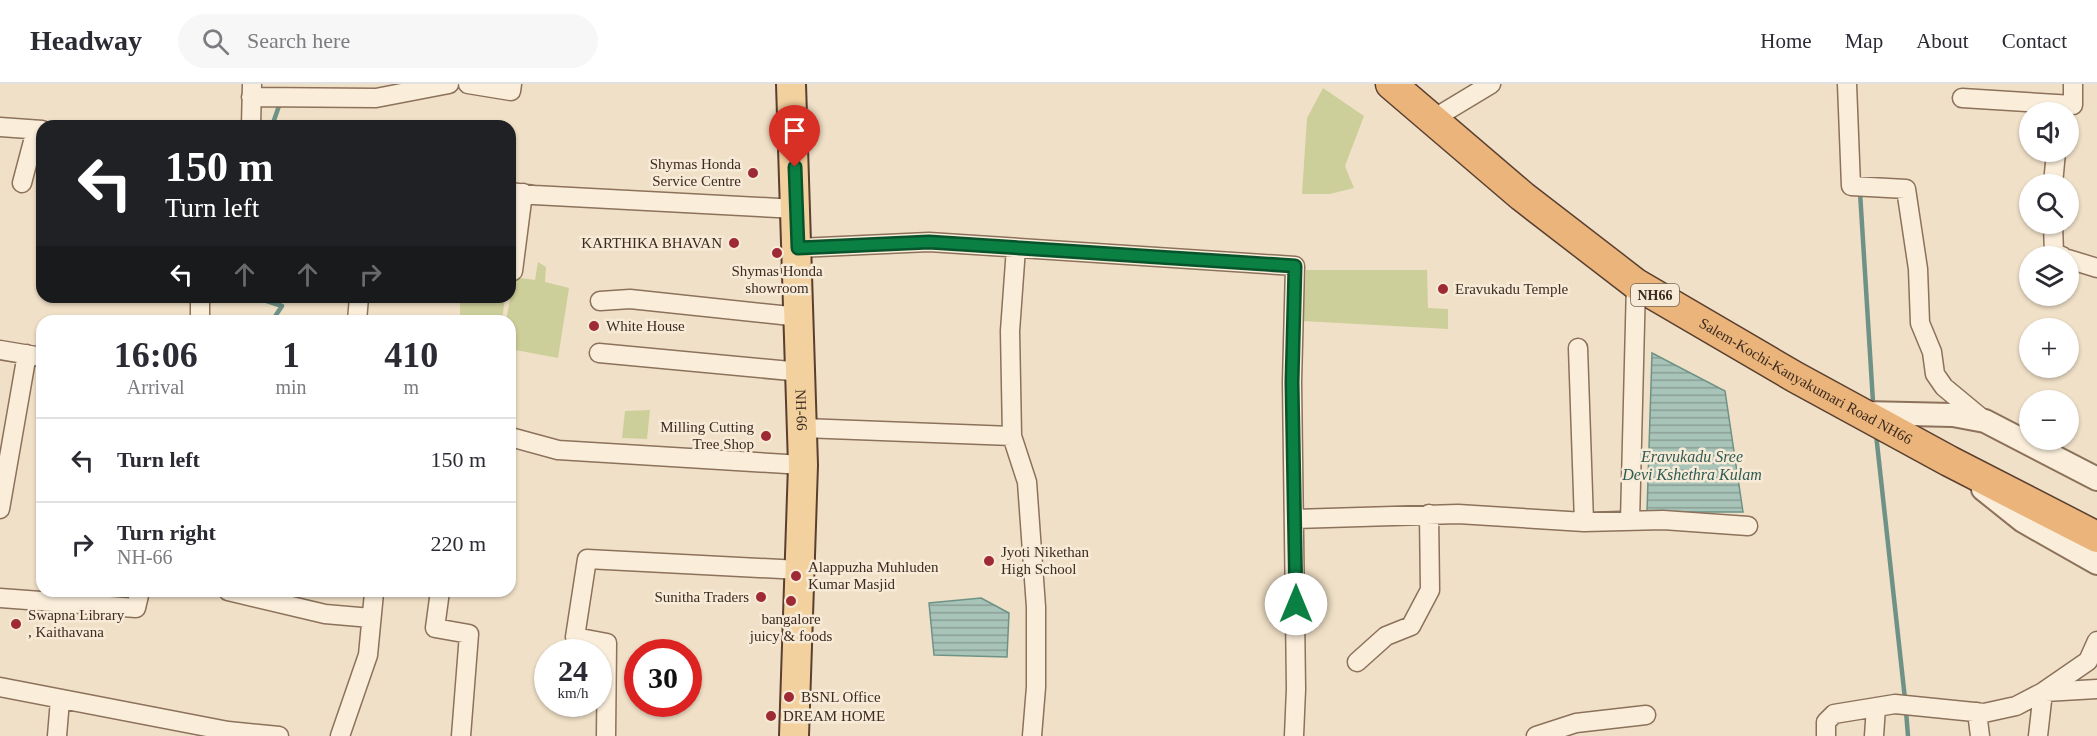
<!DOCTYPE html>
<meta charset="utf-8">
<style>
body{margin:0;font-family:Georgia,serif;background:#f7f7f7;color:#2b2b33;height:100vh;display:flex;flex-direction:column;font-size:22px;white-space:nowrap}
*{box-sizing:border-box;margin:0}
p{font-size:20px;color:#7c7c81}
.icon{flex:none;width:33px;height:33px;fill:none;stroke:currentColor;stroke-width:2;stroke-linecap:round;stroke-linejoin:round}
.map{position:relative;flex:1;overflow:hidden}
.panel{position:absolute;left:36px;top:231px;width:480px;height:282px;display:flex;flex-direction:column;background:#fff;border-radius:18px;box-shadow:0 2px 4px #0004}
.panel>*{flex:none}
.top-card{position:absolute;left:36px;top:36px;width:480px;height:183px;border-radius:18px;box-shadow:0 2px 4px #0004;background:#202124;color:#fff;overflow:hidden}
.buttons{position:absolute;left:2019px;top:18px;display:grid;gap:12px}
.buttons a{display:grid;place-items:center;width:60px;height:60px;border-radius:50%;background:#fff;box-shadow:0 2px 4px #0004;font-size:30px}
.speed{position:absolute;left:534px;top:555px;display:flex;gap:12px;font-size:30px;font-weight:700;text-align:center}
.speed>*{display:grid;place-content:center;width:78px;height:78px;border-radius:50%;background:#fff;box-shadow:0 2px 4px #0004;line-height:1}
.speed small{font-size:15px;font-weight:400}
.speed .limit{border:9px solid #d22;background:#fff;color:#111}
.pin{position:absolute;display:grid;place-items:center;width:51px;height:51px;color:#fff;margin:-62px -26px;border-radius:50% 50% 50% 0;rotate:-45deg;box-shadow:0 0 6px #0007}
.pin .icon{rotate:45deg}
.me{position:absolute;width:66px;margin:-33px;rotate:0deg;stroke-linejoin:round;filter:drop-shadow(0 0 4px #0008)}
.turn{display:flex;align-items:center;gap:21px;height:126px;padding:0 30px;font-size:27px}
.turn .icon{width:78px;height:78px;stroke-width:2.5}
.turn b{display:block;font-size:42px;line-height:51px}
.lanes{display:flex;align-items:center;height:57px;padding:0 30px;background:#0003;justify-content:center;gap:30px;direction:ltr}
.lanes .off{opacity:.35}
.eta{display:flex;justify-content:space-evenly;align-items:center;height:102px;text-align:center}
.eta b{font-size:36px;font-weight:800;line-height:42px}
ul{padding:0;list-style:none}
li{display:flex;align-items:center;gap:18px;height:84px;padding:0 30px;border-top:2px solid #e1e1e2}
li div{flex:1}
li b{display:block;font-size:22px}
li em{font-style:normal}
header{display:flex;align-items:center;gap:36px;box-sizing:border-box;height:84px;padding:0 30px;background:#fff;border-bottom:2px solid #e1e1e2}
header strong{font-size:28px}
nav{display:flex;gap:33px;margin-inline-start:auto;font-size:21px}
.search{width:420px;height:54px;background:#f7f7f7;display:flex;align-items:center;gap:15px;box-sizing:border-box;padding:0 21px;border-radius:33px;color:#7c7c81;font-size:22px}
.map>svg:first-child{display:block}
</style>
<header>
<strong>Headway</strong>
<div class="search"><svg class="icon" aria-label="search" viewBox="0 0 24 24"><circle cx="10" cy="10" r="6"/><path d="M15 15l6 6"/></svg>Search here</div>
<nav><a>Home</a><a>Map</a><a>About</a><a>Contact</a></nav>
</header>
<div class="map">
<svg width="2097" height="652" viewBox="0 0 2097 652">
<defs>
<pattern id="water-rules" width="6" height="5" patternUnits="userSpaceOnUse" patternTransform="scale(1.5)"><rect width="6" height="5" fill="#a8c4b9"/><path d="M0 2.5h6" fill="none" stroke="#8a9f96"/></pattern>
</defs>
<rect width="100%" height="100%" fill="#f0e0c7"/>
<!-- green -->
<path fill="#cdcf9a" d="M1323 4 1364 32 1345 82 1354 104 1330 110H1302L1307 34Z
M538 178 546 183 545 198 569 204 558 274 510 265V237H506L514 193 535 196Z
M1306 186H1427L1428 224 1448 225V245L1303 237Z
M460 213H505L502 237H460Z
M650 326 647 355 622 354 625 327Z"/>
<!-- water -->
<path fill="url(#water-rules)" stroke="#6e9386" stroke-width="1.5" d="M1652 269 1725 307 1743 428H1647Z
M981 514 1009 529 1007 573 934 571 929 519Z"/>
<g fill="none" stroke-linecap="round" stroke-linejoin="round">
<!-- stream -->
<path stroke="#6e9386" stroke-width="4.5" d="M272 42 280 19
M1860 108 1873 318
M255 213 282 222 272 237
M1876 350 1905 615
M1906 627 1908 652"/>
<!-- minor casing -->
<g stroke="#8c715b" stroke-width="21">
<path id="minor" d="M468 0 511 7 512 0
M1847 0 1851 102 1906 105 1918 185 1920 239 1932 268 1935 290 1944 303 1985 337
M251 13 376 14 449 0
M1962 14 2073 21V0
M1433 35 1491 0
M251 42 252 0
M0 43 42 46
M22 99 36 46
M2053 100 2056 68
M510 108 534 111 797 125
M2053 140 2054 170 2062 172
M798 164 929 158 1295 182 1292 298 1296 605 1294 652
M2068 175 2097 184
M513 187 523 109
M200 213V237
M600 217 630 215 800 233
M357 237 359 213
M1578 264 1584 438
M0 266 42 273
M599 269 801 288
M803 344 1012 352 1027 398 1036 523V603L1032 652
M1012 352 1010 247 1016 164
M510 353 558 366 803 381
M0 425 27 270
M1295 435 1458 430 1584 438 1663 436 1748 442
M1630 437 1636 200
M228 507 325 530 371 534
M440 507 435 544 469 550 461 652
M0 514 136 524 140 507
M1357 578 1386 552 1411 542 1430 506 1429 430
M0 603 228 647 279 652
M2045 608 2097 605
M1977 628 1980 652
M57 652 60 616
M340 652 368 571 374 509
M606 652 607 559 575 553 587 475 800 486
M1536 652 1576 639 1646 631
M1826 652V638L1834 630 1895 620 1984 629 2016 622 2043 608 2088 577 2097 557
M1874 652 1876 623
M2038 652 2043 608"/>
</g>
<!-- tertiary casing -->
<g stroke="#8c715b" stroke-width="26">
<path id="tertiary" d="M1864 329 1953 331 1985 337 2097 395
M1983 405 2023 437 2097 479"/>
</g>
<!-- primary casing -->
<g stroke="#5a3f30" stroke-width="32">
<g id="primary">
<path id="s1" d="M791 0 803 381 794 652"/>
</g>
</g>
<!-- trunk casing -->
<g stroke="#5a3f30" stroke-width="33">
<g id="trunk">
<path id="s2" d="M1391 0 1522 112 1636 200 1795 293 1949 377 2097 453"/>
</g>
</g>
<!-- minor -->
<use href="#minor" stroke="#faeedb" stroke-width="18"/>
<!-- tertiary -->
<use href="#tertiary" stroke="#faeedb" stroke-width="22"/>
<!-- primary -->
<use href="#primary" stroke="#f3d19f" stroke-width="28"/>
<!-- trunk -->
<use href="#trunk" stroke="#eab47b" stroke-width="30"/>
</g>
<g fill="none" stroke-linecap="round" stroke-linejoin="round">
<!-- route casing -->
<g stroke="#07532c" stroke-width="15">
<path id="route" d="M795 83 798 164 929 158 1295 182 1292 298 1296 520"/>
</g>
<!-- route -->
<use href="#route" stroke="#0b8043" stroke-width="10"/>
</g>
<!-- markers -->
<g fill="#9d2a35" stroke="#f7ebd7" stroke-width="2">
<circle cx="753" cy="89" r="6"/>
<circle cx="734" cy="159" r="6"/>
<circle cx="777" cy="169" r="6"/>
<circle cx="1443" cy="205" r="6"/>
<circle cx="594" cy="242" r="6"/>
<circle cx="766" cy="352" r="6"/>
<circle cx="989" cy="477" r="6"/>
<circle cx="796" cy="492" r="6"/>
<circle cx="761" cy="513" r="6"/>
<circle cx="791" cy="517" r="6"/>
<circle cx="16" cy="540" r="6"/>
<circle cx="789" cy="613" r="6"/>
<circle cx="771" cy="632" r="6"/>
</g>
<g text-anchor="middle" stroke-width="5" stroke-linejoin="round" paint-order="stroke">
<!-- shield labels -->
<rect fill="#f7ebd7" stroke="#746557" stroke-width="1.5" x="1631" y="200" width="48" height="22" rx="4.5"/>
<g font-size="14" font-weight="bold" fill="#3c2b20">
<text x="1655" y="216">NH66</text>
</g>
<!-- poi labels -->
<g font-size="15" fill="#3c2b20" stroke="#f7ebd7" text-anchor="start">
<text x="741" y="85" text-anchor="end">Shymas Honda<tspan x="741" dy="17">Service Centre</tspan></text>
<text x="722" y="164" text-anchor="end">KARTHIKA BHAVAN</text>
<text x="777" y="192" text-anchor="middle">Shymas Honda<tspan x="777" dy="17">showroom</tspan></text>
<text x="1455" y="210">Eravukadu Temple</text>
<text x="606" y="247">White House</text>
<text x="754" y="348" text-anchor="end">Milling Cutting<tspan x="754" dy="17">Tree Shop</tspan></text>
<text x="1001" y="473">Jyoti Nikethan<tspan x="1001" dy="17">High School</tspan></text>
<text x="808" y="488">Alappuzha Muhluden<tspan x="808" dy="17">Kumar Masjid</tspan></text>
<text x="749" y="518" text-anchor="end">Sunitha Traders</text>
<text x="28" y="536">Swapna Library<tspan x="28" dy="17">, Kaithavana</tspan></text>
<text x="791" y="540" text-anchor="middle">bangalore<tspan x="791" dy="17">juicy &amp; foods</tspan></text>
<text x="801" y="618">BSNL Office</text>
<text x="783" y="637">DREAM HOME</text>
</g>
<!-- street labels -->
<g font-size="15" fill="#3c2b20" stroke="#f7ebd7">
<text dy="5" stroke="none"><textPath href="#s2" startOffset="512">Salem-Kochi-Kanyakumari Road NH66</textPath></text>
<text dy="5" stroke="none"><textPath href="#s1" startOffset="326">NH-66</textPath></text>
</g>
<!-- water labels -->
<g font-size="16" font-style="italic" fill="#2f5c55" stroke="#f7ebd7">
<text x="1692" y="378">Eravukadu Sree<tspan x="1692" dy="18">Devi Kshethra Kulam</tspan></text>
</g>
</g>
</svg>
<div class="buttons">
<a><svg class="icon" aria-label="sound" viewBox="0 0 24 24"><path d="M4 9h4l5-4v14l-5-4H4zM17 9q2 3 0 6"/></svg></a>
<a><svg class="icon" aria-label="search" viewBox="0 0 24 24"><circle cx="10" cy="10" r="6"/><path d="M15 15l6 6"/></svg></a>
<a><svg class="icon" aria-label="layers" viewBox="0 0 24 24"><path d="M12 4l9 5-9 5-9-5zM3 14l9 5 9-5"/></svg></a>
<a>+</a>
<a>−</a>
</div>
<div class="speed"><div>24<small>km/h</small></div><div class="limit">30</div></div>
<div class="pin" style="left:795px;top:83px;background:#d93025"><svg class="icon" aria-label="arrive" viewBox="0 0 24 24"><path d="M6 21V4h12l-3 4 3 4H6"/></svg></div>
<svg class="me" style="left:1296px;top:520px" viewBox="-20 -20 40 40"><circle r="19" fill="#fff"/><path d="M0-13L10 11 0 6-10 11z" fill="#0b8043"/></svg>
<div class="top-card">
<div class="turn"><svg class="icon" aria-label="left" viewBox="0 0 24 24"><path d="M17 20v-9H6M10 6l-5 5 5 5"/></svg><div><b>150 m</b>Turn left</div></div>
<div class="lanes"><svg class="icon" aria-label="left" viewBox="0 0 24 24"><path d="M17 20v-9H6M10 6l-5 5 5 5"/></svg><svg class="icon off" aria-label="ahead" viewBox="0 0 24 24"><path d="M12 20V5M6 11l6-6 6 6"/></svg><svg class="icon off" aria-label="ahead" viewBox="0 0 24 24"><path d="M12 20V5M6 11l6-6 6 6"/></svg><svg class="icon off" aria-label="right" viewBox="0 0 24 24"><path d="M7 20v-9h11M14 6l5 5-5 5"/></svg></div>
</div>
<section class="panel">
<div class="eta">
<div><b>16:06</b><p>Arrival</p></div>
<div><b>1</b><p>min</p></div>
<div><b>410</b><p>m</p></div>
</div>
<ul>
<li><svg class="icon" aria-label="left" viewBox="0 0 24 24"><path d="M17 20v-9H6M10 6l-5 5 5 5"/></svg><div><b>Turn left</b></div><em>150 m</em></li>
<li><svg class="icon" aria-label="right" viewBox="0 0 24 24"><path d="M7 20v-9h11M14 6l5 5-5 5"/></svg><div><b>Turn right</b><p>NH-66</p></div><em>220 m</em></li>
</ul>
</section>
</div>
